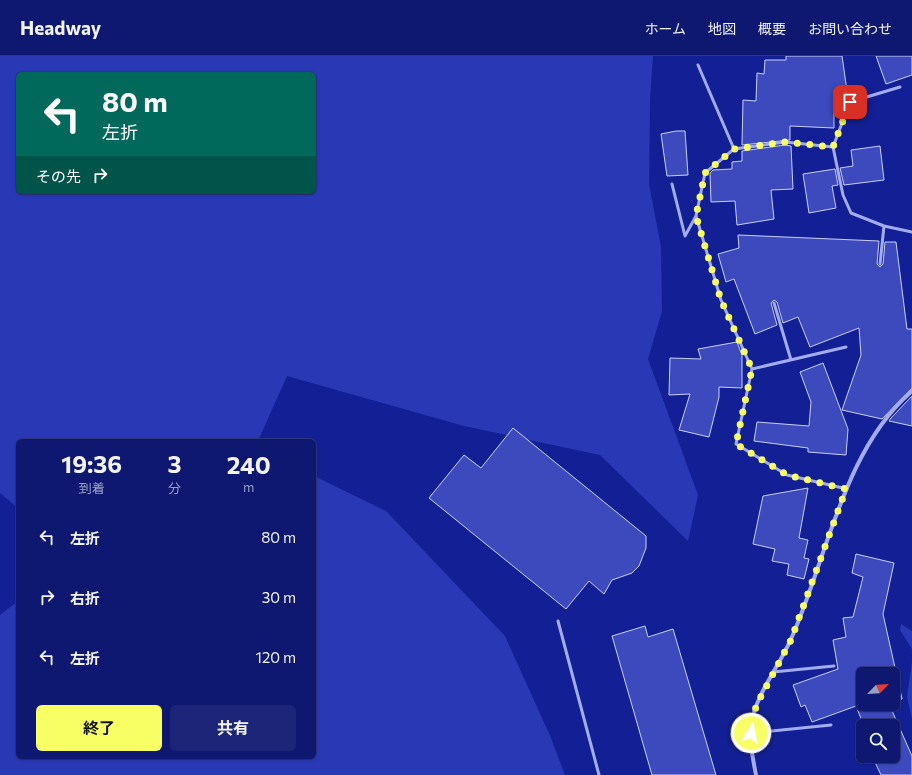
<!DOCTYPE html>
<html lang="ja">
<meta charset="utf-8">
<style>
body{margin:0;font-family:Commissioner,"Noto Sans JP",sans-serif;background:#1c2578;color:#f1f3f6;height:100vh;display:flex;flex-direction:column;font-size:15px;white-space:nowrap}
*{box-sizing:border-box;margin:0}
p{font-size:13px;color:#9ba0c3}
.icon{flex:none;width:22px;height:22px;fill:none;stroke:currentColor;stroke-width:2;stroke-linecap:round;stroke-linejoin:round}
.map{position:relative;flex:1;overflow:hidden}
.panel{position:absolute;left:16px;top:383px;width:300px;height:320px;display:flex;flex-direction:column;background:#0e1870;border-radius:6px;box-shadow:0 1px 3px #0004,0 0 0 1px #2e3783}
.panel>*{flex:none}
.banner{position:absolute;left:16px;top:16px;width:300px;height:122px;border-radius:6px;box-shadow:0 1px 3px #0004,0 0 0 1px #2e3783;background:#00695c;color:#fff;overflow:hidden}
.needle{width:26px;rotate:65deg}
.buttons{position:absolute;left:856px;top:611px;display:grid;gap:8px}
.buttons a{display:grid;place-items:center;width:44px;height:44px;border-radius:6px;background:#0e1870;box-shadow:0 1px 3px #0004,0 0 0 1px #2e3783;font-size:20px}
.pin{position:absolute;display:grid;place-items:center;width:34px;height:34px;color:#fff;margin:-17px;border-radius:8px;box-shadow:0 2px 6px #0006}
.me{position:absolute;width:44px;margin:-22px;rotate:10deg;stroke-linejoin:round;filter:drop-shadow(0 0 3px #0008)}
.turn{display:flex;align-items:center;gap:14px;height:84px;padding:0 20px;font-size:18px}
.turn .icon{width:52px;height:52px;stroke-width:2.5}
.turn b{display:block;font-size:28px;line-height:34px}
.then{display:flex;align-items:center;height:38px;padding:0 20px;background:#0003;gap:8px;font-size:15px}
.eta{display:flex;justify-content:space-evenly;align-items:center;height:68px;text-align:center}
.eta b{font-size:24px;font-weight:700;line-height:28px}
.action{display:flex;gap:8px;margin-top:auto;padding:8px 20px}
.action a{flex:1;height:46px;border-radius:6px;background:#f7ff64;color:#111;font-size:16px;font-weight:700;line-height:46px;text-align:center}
.action a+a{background:#1c2578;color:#f1f3f6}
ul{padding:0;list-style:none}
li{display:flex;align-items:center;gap:12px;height:60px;padding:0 20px}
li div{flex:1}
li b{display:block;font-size:15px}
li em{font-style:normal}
header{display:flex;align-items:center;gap:24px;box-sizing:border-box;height:56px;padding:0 20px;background:#0e1870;border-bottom:1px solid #2e3783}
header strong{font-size:19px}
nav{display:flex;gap:22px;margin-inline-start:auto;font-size:14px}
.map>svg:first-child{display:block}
</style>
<header>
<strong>Headway</strong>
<nav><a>ホーム</a><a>地図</a><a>概要</a><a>お問い合わせ</a></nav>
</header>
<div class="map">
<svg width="912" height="719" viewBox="0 0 912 719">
<rect width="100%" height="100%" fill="#132095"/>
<!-- green -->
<path fill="#2939b5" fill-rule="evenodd" d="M0 0H653L650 43 649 128 661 191 662 255 648 303 698 439 688 485 600 399 464 370 287 320 258 385H18V452L0 437ZM18 18H314V136H18Z
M314 420 386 455 505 580 551 682 565 719H0V559L18 545V701H314Z
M901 568 912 575V593L900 574Z
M912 606V663L907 641Z"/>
<!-- building -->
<path fill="#3c4abd" stroke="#cad0fd" d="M786 0H842L848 42 834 44V72L790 70V84L742 89 743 44 756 45 757 17 764 18 765 4H786Z
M876 0H912V19L886 28Z
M676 75H685L688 119 667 120 661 78Z
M785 89 791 90 793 133 771 134 774 163 737 169 735 145 711 146 710 117 713 114 732 113V106L742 105V95Z
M880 90 884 124 844 129 840 112 853 110 851 94Z
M835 113 838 129 832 130 836 152 809 157 803 118Z
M738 179 879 185 877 208 880 211 883 208 885 186H896L907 273H912V332L882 363 842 354 861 299 859 272 810 291 798 261 783 267 777 246 774 244 771 247 777 269 755 278 734 223 726 226 718 198 739 192Z
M737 286 742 299V332L719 331V341L709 381 679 374 690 338 669 339 670 302 701 303 698 293Z
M823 307 848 373 846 399 808 396V392L754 385 757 366 809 370 811 346 800 316Z
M912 340V370L889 365 891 362Z
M513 372 646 480V492L639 510 632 517 612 524 604 538 589 525 566 553 429 442 464 399 481 412Z
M808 432 799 482 808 484 804 502 809 503 804 523 787 519 789 508 772 505 775 493 753 488 763 440Z
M856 498 894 507 883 558 902 643 893 645V618H863V648H889L912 700V719H881L872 700H893V670H864L856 650 812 666 805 649 801 651 793 629 838 613 833 584 846 581 843 562 853 561 863 521 852 517Z
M645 570 648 581 673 573 716 719H652L612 580Z"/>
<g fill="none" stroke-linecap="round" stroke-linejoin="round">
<!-- service -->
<path stroke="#a3acf2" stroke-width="3" d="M698 9 734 93
M833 91 850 46 900 31
M672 128 685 180 696 160
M880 208 884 170
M774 247 791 304
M752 313 846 291
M847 433 787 419 736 388 752 313 721 244 696 160 705 117 734 93 785 86 833 91 843 139 851 157 884 170 912 176
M558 565 599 719
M773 616 834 610
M751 677 831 669"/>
<!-- minor -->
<path stroke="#a3acf2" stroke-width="4" d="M756 719C753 703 749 685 751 668 757 636 779 611 791 583 827 503 843 394 912 335"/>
</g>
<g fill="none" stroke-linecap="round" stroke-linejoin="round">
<!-- route -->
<path stroke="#f7ff64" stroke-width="7" stroke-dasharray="0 12.6" d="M751 677 756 650 791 584 846 433 787 419 736 388 752 313 721 244 696 160 705 117 734 93 785 86 833 91 850 46"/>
</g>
</svg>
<div class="buttons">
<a><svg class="needle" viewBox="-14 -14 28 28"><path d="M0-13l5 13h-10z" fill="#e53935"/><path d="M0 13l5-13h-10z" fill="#9ba0c3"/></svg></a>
<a><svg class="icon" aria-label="search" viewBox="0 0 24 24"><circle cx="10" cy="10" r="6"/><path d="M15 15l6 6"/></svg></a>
</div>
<div class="pin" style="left:850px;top:46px;background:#d93025"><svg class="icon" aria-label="arrive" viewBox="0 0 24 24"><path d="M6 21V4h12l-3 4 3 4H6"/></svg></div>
<svg class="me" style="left:751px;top:677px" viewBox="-20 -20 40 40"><circle r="17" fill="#f7ff64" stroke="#fff" stroke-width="3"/><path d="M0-11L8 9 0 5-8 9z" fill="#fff"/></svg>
<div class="banner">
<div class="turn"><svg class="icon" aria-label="left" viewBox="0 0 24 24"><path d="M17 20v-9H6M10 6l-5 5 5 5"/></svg><div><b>80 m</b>左折</div></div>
<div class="then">その先<svg class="icon" aria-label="right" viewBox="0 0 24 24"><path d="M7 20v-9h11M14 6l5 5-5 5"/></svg></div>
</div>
<section class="panel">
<div class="eta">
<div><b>19:36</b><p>到着</p></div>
<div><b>3</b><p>分</p></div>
<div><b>240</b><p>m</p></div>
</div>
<ul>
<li><svg class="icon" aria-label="left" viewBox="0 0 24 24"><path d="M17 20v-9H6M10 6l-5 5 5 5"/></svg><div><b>左折</b></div><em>80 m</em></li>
<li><svg class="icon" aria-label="right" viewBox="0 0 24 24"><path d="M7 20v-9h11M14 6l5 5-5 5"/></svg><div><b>右折</b></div><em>30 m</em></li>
<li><svg class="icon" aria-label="left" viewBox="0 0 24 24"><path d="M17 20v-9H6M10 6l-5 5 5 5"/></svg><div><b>左折</b></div><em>120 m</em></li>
</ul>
<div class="action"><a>終了</a><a>共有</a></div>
</section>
</div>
